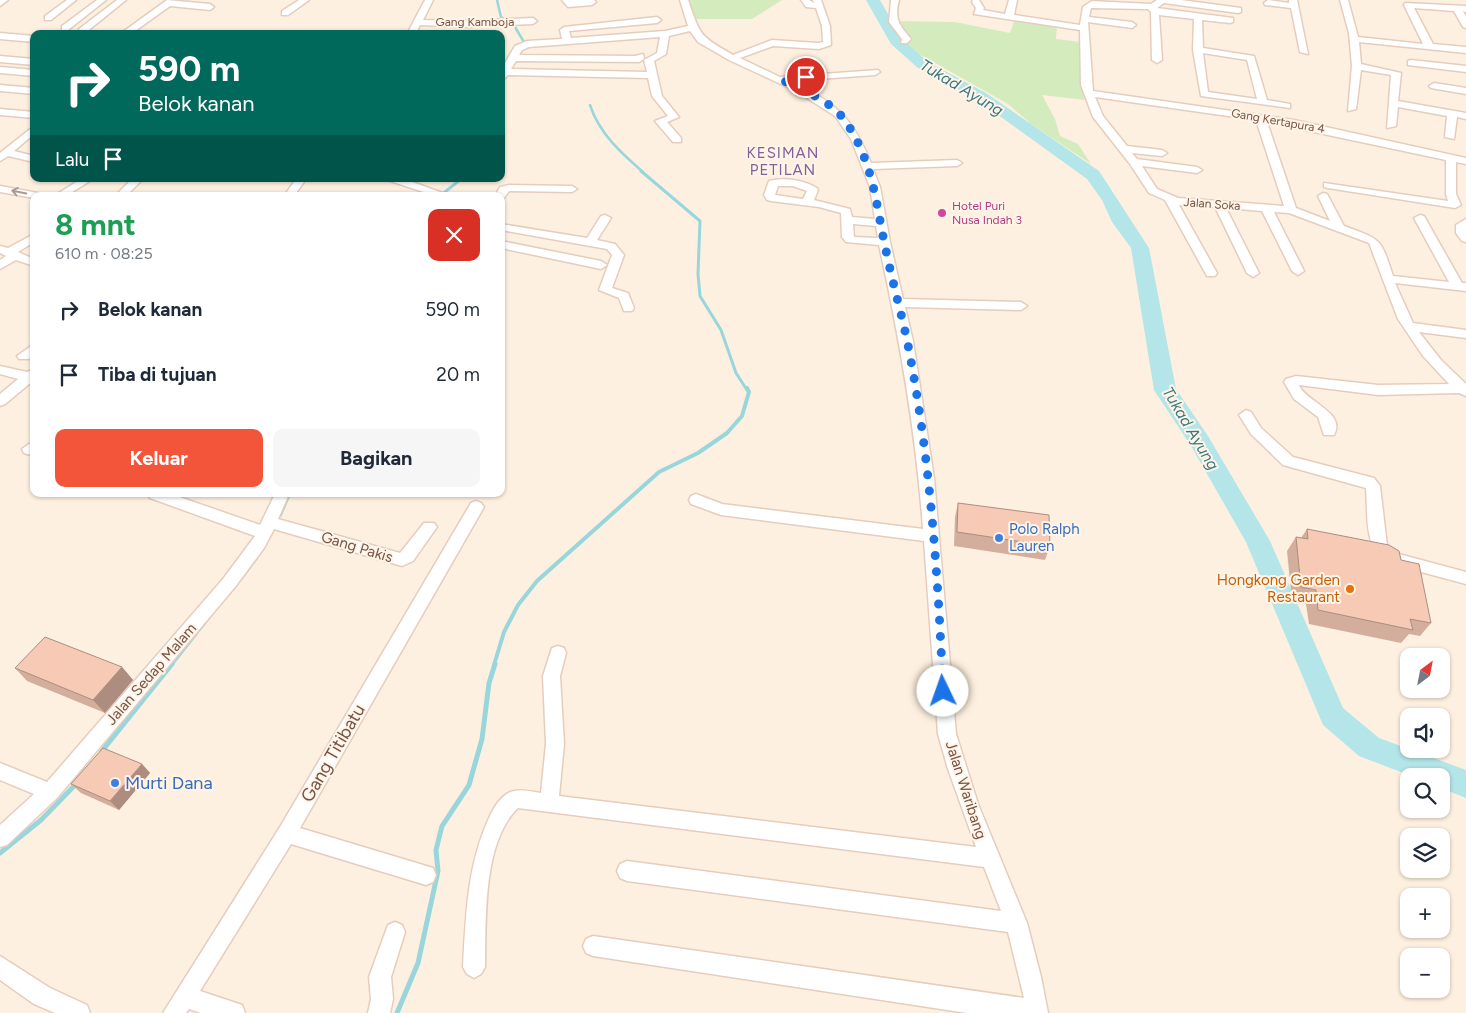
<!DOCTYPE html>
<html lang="id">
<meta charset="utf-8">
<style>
body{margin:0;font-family:Figtree,sans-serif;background:#f6f6f7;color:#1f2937;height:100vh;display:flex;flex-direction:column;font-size:19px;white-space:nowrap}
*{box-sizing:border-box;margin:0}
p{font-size:16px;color:#747a83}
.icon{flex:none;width:28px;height:28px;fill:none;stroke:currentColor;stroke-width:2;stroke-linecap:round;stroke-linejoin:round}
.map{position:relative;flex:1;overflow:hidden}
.side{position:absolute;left:30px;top:192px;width:475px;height:305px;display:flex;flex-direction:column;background:#fff;border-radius:10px;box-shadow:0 1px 4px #0004}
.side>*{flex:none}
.banner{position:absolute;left:30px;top:30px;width:475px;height:152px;border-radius:10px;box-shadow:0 1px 4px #0004;background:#00695c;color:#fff;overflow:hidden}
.needle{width:32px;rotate:32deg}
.buttons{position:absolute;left:1400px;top:648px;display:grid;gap:10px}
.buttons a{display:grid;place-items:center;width:50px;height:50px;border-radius:10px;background:#fff;box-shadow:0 1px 4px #0004;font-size:25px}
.pin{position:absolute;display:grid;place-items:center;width:42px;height:42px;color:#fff;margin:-21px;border:2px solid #fff;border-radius:50%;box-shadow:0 1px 5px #0007}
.me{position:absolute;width:55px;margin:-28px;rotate:357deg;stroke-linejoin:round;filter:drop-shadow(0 0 4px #0008)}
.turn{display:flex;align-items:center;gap:18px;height:105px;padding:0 25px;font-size:22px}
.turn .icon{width:65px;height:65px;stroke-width:2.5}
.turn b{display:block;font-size:35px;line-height:42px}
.then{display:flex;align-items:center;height:48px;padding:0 25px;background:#0003;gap:10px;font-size:19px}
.round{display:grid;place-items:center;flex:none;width:52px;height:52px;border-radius:10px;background:#f6f6f7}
.overview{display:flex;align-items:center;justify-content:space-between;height:85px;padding:0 25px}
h1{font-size:30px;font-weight:700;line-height:38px;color:#1e9e55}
.cta{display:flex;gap:10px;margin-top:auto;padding:10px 25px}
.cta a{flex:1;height:58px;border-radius:10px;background:#f3553a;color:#fff;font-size:20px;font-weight:700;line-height:58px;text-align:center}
.cta a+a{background:#f6f6f7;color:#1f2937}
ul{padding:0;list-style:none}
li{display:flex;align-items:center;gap:15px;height:65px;padding:0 25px}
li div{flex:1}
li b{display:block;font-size:19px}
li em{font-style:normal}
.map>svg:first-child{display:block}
</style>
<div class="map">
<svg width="1466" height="1013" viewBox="0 0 1466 1013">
<rect width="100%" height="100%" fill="#fef0e0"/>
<!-- green -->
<path fill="#d4ecbd" d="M685 0H782L752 19H692Z
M1015 19 1057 26 1056 39 1081 42 1082 91 1085 100 1042 95 1055 119 1060 136 1078 144 1091 164 1031 124 1008 104 910 49C903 41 894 32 896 21L955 22 1010 33Z"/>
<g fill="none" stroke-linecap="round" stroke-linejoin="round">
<!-- stream-far3 -->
<path stroke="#98d6dc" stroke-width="2.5" d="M497 0 501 17 515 27 524 42 523 46
M590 105C599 133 621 153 643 172"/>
<!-- stream-far2 -->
<path stroke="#98d6dc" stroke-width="3" d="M641 171 700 221 698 274 700 296 721 330 736 373 747 390
M440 196 461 179"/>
<!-- stream-far1 -->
<path stroke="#98d6dc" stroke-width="4" d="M280 515 289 494
M241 578 256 558
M171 665 208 618
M494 665 504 632 518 605 537 581 659 472 698 453 727 433 742 416 749 392 747 388"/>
<!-- stream -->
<path stroke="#98d6dc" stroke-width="5" d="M102 751 172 664
M0 853 41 820 76 784
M397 1013 418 963 438 871 436 850 442 826 469 785 482 739 489 683 495 664"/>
<!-- river -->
<path fill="#b3e5e9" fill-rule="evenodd" d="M866 0H880L902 39 928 62 986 93 1099 171 1149 248 1176 389 1208 436 1270 541 1343 708 1379 738 1466 770V798L1441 788V776H1411L1359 756 1323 725 1246 542 1191 446 1154 390 1131 248 1112 222 1102 200 1087 179 976 99 918 68 891 44Z"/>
<!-- minor casing -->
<g stroke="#e5cdbe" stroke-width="3">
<path id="minor" d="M0 0H8L0 6Z
M67 0H76L51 20H45V16Z
M97 0H106L68 30H62V26Z
M117 0H126L85 33H79V29Z
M167 0 210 4 214 7 210 10 170 6 131 34H120Z
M299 0H309L288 15H282V11Z
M425 0H433L423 20 464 21 533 18 537 21 533 24 464 27 420 25 416 34H407Z
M562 0H594L596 2 592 5 568 7Z
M680 0H688C701 37 699 35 733 55L772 40 818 43 823 42 822 26 816 8 806 7 801 0H809L814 3 813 0H821L830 26 831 45 819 49 773 46 740 58 780 77 878 70 880 72 875 75 790 81C835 102 852 116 871 163L957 160 962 163 957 166 873 169 880 187 890 242 903 299 1021 302 1027 306 1021 310 905 307 913 341 934 478 956 734 978 804 1027 923 1041 977 1048 1013H967L593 956 586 953 583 946 586 939 593 936 1024 998 1008 932 627 881 620 878 617 871 620 864 627 861 1001 911 984 867 518 808C482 842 486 921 485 967L481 974 474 978 467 974 463 967C466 915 467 866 489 818 494 807 502 793 514 791 522 789 533 792 541 793L546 744 543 676 552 648 558 646 564 648 566 653 560 676 564 744 559 796 976 847 948 769 938 734 924 541 721 515 691 504 689 500 691 496 696 494 722 504 923 529C916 432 900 340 879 245L846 242 842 237 841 213 819 207 771 201 767 200 764 195 769 181C785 177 803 180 817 188L818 190 814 200 850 209 852 217 875 219 870 187 851 139 835 116 796 91 729 60 698 42 690 31 669 36 666 54 654 61 662 96 679 117 667 122 681 138V142H673L655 121 668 116 652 96 648 78 508 75 501 82V70L515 46 527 41 562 39 560 30 564 27 657 17 661 20 657 23 569 31 571 38 665 31 688 26ZM660 37 657 53 644 60 647 72 511 69 516 61 639 62 644 59 643 54 635 56 519 55 522 50 529 47ZM778 186H793L807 191 803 199 775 195ZM853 224 876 226 878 238 854 237Z
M891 0H899C894 19 899 25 911 39L907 43H901L902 39 889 22Z
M973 0H979L984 8 983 10 1005 14 1009 0H1017L1014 15 1080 25 1083 7 1092 1 1151 4 1157 0H1181L1241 8V12L1238 13 1164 3 1157 8 1233 18V22L1230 23 1202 20 1203 48 1254 56 1267 100 1290 104V108L1201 96 1193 50 1194 19 1159 15 1162 60 1157 63 1152 60 1151 12 1148 9 1091 8 1089 17 1132 22 1136 25 1132 28 1088 22 1093 91 1294 120 1466 158V164L1456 162V194L1461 205 1455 208 1328 188 1324 187V183L1448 201 1446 194V160L1267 122 1296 208 1330 221 1318 196 1323 193 1327 194 1344 226C1382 240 1380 237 1393 276L1449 282 1414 218 1420 215 1424 216 1462 283H1466V291L1395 283 1413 323 1466 330V338L1419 332 1441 360 1466 384V396L1459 393 1378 395 1299 385C1304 401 1347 412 1334 435H1324L1318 417 1294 399 1284 382 1286 379 1296 376 1378 385 1449 384 1423 356 1398 319 1369 243 1289 213 1274 212 1304 271 1298 275 1292 271 1262 211 1226 208 1259 273 1253 277 1247 273 1215 207 1179 205 1217 273 1215 276H1207L1165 200 1149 193 1130 164 1093 117 1081 85 1080 30 974 14 976 8 972 2ZM1203 53 1247 60 1257 99 1208 92ZM1095 97 1256 120 1284 206 1178 198 1157 189 1142 166 1197 173 1202 170 1197 167 1137 159 1132 153 1162 156 1167 153 1162 150 1127 146 1103 116Z
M1268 0 1289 3V0H1297L1308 54 1300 52 1291 8 1265 5 1264 3Z
M1340 0H1348L1358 37 1423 44 1404 5 1405 3 1466 6V12L1463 11 1466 17V28L1463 27 1454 11 1414 8 1433 44 1466 47V53L1359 42 1361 64 1401 73 1398 101 1466 113V119L1457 117 1454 139 1445 137 1447 116 1398 107 1396 126 1387 128 1391 75 1361 70 1356 109 1348 111 1352 66 1349 33Z
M0 33 34 36V42L0 39Z
M0 56 34 59V65L0 62Z
M1411 60 1466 66V72L1408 65V61Z
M0 67 34 70V76L0 73Z
M1434 83 1466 88V94L1431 88 1429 86Z
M0 85 34 88V94L0 91Z
M0 109 34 112V118L0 115Z
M34 126V134L14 151 34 156V162L8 156 0 161V153Z
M81 179H93L66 196H54Z
M132 179H143L126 196H115Z
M296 179H306L294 196H284Z
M389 179H404L451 196H436L390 181Z
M509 185 572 186 577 189 572 192 509 191 504 198 495 196 500 187Z
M0 186 38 193 43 196H34V198L0 192Z
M605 215 611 218 597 240 615 244 624 255 612 288 628 293 634 308 632 311H624L619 298 599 290 612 255 607 249 501 230V224L587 238 601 216Z
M1466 219V242L1462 241 1456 233V225Z
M34 234V242L18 252 34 259V266L16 260 0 269V260L6 256 0 253V246L8 248Z
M501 241 601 261 607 265 601 269 501 248Z
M34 344V355L29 359H19L17 356Z
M0 366 27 372 34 369V380L5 404 0 406V394L18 379 0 374Z
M1246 410 1251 412 1261 428 1293 457 1374 478 1380 486 1387 546 1395 553 1466 572V584L1384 562C1364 544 1368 514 1366 488L1283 465 1251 434 1239 415Z
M29 444 34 445V456L24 453 22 449Z
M148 494H171L260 525 275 494H289L278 519 400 553 424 523H434L437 527 413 561 402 566 274 529 264 548 235 587 57 798 7 845 0 847V825L34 794 0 780V763L47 782 223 579 255 536 150 498Z
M476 501 481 503 484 507 300 828 433 868 436 875 433 882 426 885 291 844 200 991 242 1005 245 1013H201L189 1009 186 1013H163L280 827 471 503Z
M395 922 402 925 405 932 391 977 393 999 390 1013H368L371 999 369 977 388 925Z
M0 956 50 988 87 1005 90 1013H55L34 1004 0 980Z"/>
</g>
<!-- minor -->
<use href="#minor" fill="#fff" fill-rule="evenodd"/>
</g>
<!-- wall -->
<path fill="#d4ae9c" d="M958 503 1050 546 1045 560 954 546 955 517Z
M1307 529 1401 560 1431 623 1420 636 1409 634 1401 643 1309 624 1306 604 1292 601 1287 551 1296 537 1301 538Z
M122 667 133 680 105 713 27 681 15 668Z
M142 764 150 773 119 810 81 793 71 784Z"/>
<!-- shaded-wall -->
<path fill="#ac8d7f" d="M122 667 133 680 105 713 93 700Z
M142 764 150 773 119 810 110 801Z"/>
<!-- building -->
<path fill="#f6cab5" stroke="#ac8d7f" d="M958 503 1049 515 1050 546 957 532Z
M1307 529 1389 545 1399 551 1401 560 1419 564 1431 623 1410 619 1413 630 1318 610 1316 590 1301 587 1296 537 1308 539Z
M45 637 122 667 93 700 15 668Z
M103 748 142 764 110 801 71 784Z"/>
<!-- one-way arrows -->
<defs><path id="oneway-shaft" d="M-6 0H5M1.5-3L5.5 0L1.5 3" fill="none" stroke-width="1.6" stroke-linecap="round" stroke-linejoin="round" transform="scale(1.25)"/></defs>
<use stroke="#ad988f" href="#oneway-shaft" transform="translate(19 192) rotate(-169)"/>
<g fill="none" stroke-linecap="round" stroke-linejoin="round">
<!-- route -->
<path stroke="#1a73e8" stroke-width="9" stroke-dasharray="0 16.2" d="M806 77 780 79C803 90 832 101 846 122 875 165 876 208 887 255 893 284 901 312 907 340 930 455 938 574 943 691"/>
</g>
<!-- markers -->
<circle fill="#d1479c" stroke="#fff4e8" stroke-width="2" cx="942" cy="213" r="5"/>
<g fill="#3f7fe0" stroke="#fff4e8" stroke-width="2">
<circle cx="999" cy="538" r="5"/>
<circle cx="115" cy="783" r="5"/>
</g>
<circle fill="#e8710a" stroke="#fff4e8" stroke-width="2" cx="1350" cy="589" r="5"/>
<g text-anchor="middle" stroke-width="4" stroke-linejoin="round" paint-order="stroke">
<!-- far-street labels -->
<g font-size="12" fill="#775345" stroke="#fff4e8">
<text x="475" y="26">Gang Kamboja</text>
<text transform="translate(1278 121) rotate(10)" y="4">Gang Kertapura 4</text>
<text transform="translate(1212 204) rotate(4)" y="4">Jalan Soka</text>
</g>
<!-- far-hotel labels -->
<g font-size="12" fill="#b23c85" stroke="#fff4e8" text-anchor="start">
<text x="952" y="210">Hotel Puri<tspan x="952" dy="14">Nusa Indah 3</tspan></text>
</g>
<!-- far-quarter labels -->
<g font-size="15" letter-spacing="1" fill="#83609b" stroke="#fff4e8">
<text x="783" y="158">KESIMAN<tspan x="783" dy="17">PETILAN</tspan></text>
</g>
<!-- shop labels -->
<g font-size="15" fill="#366cbe" stroke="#fff4e8" text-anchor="start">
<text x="1009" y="534">Polo Ralph<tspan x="1009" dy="17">Lauren</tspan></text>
</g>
<!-- street labels -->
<g font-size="15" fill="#775345" stroke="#fff4e8">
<text transform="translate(357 547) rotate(17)" y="5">Gang Pakis</text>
<text transform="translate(151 674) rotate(-49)" y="5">Jalan Sedap Malam</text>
<text transform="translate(966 790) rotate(72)" y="5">Jalan Waribang</text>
</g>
<!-- food labels -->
<g font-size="15" fill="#c56008" stroke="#fff4e8" text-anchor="end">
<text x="1340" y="585">Hongkong Garden<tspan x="1340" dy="17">Restaurant</tspan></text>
</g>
<!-- water labels -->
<g font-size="16" font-style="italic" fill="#38787e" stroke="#fff4e8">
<text transform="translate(962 87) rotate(31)" y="6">Tukad Ayung</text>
<text transform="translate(1191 428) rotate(59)" y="6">Tukad Ayung</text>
</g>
<!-- near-street labels -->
<g font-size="18" fill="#775345" stroke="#fff4e8">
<text transform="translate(333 753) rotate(-60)" y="6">Gang Titibatu</text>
</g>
<!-- near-shop labels -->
<g font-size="18" fill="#366cbe" stroke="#fff4e8" text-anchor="start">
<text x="125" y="789">Murti Dana</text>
</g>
</g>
</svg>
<div class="buttons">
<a><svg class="needle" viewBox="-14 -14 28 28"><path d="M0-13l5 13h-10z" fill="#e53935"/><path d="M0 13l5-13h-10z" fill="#747a83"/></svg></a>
<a><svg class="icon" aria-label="sound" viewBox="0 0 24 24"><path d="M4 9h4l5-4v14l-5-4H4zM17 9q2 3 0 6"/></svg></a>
<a><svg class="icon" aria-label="search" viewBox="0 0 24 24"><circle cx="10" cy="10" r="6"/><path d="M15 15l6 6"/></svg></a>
<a><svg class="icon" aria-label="layers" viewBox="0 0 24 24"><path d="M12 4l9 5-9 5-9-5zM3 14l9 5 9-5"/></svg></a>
<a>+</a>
<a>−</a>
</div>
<div class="pin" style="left:806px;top:77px;background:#d93025"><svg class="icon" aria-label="arrive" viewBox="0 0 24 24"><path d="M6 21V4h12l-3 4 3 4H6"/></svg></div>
<svg class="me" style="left:943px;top:691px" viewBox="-20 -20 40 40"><circle r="19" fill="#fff"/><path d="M0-13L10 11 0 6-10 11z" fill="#1a73e8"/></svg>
<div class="banner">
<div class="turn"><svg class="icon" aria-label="right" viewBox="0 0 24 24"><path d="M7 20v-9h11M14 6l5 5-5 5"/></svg><div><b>590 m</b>Belok kanan</div></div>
<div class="then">Lalu<svg class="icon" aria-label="arrive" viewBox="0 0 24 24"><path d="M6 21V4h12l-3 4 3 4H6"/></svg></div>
</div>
<section class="side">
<div class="overview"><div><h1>8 mnt</h1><p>610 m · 08:25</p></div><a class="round" style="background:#d93025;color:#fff"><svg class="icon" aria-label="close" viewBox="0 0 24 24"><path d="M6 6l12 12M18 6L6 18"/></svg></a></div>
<ul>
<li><svg class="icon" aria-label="right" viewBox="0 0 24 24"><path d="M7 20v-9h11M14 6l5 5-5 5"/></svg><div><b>Belok kanan</b></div><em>590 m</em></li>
<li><svg class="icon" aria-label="arrive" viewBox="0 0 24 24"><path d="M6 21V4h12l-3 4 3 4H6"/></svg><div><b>Tiba di tujuan</b></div><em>20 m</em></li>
</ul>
<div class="cta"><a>Keluar</a><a>Bagikan</a></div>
</section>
</div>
